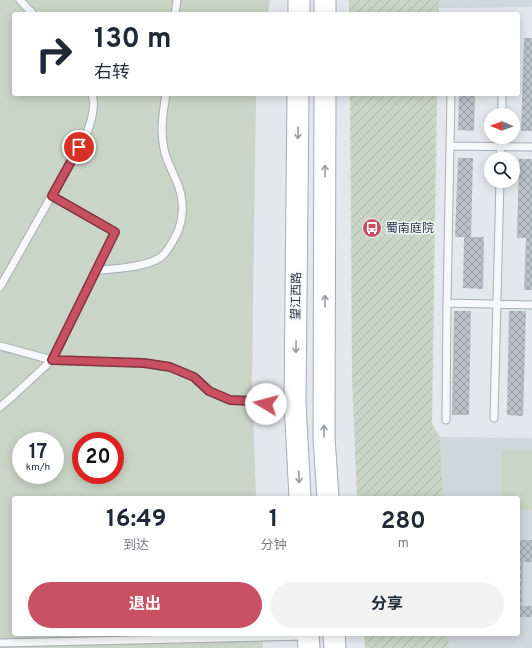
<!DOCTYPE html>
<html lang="zh">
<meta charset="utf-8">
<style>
body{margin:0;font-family:Overpass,"Noto Sans SC",sans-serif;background:#f2f2f3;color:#1f2937;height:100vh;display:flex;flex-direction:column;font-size:15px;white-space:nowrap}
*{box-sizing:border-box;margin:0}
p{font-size:13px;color:#747a83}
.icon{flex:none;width:22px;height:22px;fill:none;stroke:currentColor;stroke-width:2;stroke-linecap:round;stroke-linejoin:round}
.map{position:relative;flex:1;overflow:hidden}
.drawer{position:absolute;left:12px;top:496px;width:508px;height:140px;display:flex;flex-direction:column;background:#fff;border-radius:4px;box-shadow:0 2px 10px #0003}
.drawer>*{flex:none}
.hud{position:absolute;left:12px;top:12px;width:508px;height:84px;border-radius:4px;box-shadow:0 2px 10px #0003;background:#fff;color:#1f2937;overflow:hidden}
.needle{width:26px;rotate:271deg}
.controls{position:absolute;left:484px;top:108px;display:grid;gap:8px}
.controls a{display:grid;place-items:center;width:36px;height:36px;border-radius:50%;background:#fff;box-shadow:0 2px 10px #0003;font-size:20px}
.speed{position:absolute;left:12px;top:432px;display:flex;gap:8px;font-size:20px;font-weight:700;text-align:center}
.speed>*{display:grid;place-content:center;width:52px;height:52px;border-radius:50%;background:#fff;box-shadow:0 2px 10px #0003;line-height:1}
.speed small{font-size:10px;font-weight:400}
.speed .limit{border:6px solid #d22;background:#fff;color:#111}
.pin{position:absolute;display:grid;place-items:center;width:34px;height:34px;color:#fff;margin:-17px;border:2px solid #fff;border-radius:50%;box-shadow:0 1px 4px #0007}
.me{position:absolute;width:44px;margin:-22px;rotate:278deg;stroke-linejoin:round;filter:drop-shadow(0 0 3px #0008)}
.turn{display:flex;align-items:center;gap:14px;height:84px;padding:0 16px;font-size:18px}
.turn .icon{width:52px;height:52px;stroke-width:2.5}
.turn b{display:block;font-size:28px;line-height:34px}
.eta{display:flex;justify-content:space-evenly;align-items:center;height:68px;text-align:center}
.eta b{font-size:24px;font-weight:700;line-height:28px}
.button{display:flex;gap:8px;margin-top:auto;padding:8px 16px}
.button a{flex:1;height:46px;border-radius:24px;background:#c95063;color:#fff;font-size:16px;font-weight:700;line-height:46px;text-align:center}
.button a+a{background:#f2f2f3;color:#1f2937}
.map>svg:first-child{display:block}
</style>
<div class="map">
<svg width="532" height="648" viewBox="0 0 532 648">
<defs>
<pattern id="garden-furrows" width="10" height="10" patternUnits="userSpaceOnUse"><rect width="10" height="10" fill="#c9d5c6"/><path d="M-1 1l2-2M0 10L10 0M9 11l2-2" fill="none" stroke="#adb7ab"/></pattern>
<pattern id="building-cross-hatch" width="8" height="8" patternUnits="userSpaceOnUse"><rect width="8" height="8" fill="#bbc0c8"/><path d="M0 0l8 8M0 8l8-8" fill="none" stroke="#989da4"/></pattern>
</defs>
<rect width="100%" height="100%" fill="#e4e7eb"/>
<!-- built -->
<path fill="#d2d6dd" d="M439 0H532V7L439 8Z
M440 437 532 438V648H449L448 634H518V498H443Z"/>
<!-- park -->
<path fill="#c9d5c6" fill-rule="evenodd" d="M0 0H270L268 14H14V94H256L252 379 256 498H14V634H262L263 648H0ZM21 441H55V475H21ZM81 441H115V475H81Z
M502 449H532V510H518V498H501Z"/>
<!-- garden -->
<path fill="url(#garden-furrows)" d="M349 0H439V14H349Z
M350 94H437L432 424 440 437 443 498H357L352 380Z
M364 634H448L449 648H365Z"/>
<!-- building -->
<path fill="url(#building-cross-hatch)" d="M524 38H532V131H521Z
M459 94H475L474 131 458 130Z
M458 158H473L471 237H484L483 289 463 288 464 237H455Z
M519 159H532V290H524L526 238H517Z
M454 311H471L469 415H452Z
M509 311H526L523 416 507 415Z
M518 540H532V562H523L522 606H532V617H518Z"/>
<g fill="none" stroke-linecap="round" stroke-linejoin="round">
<!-- service casing -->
<g stroke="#a9aeb5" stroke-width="9">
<path id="service" d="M20 0 33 14
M175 14 177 0
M451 94 447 303 532 305
M502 115V94
M450 146 532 147
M500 159 501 137
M96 271C115 268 145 268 161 257 167 252 172 243 175 237 182 225 184 209 181 195 178 179 167 165 164 149 160 131 163 112 166 94
M0 287 86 135C91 123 96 107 92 94
M0 346 52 360 144 363 170 367 194 377 209 391 230 400 252 401 293 408
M0 407 14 395 52 360 115 232 52 196
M494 418 500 181
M446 420 447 303
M0 643 306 636"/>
</g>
<!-- primary casing -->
<g stroke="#a4abb6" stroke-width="23">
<path id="primary" d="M299 14V0
M325 14V0
M298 94 295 402 300 498
M325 94 324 437 328 498
M308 634 309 648
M334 634 335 648"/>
</g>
<!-- service -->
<use href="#service" stroke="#f7f8f9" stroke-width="7"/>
<!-- primary -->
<use href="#primary" stroke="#fff" stroke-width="21"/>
</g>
<!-- one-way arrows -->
<defs><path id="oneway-shaft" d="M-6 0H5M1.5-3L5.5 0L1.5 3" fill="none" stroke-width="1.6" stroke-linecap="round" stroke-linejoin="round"/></defs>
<g stroke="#969aa1">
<use href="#oneway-shaft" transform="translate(298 133) rotate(91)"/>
<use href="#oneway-shaft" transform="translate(325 171) rotate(-90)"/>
<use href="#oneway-shaft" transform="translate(325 301) rotate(-90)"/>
<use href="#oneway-shaft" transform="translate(296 347) rotate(91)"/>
<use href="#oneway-shaft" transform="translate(324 431) rotate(-90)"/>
<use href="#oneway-shaft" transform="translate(299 477) rotate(87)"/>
</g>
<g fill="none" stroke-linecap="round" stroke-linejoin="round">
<!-- route casing -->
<g stroke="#833440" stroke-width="10">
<path id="route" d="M79 147 52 196 115 232 52 360 144 363 170 367 194 377 209 391 230 400 252 401 266 404"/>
</g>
<!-- route -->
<use href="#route" stroke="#c95063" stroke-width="7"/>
</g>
<!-- icons -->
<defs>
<g id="bus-disc" transform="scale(1)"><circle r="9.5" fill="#c95063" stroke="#f4f6f8"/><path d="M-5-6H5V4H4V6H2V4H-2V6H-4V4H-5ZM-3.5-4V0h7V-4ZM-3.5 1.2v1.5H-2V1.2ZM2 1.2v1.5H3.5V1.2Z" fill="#fff"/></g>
</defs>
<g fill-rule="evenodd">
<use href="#bus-disc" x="372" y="228"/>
</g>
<g text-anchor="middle" stroke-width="3" stroke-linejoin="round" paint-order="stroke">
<!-- poi labels -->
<g font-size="12" fill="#2c3543" stroke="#f4f6f8" text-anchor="start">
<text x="386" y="232">蜀南庭院</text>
</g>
<!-- street labels -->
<g font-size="12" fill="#2c3543" stroke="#f4f6f8">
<text transform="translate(296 296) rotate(-89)" y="4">望江西路</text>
</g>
</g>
</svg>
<div class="controls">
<a><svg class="needle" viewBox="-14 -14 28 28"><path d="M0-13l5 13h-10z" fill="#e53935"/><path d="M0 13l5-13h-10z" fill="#747a83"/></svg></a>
<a><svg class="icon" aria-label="search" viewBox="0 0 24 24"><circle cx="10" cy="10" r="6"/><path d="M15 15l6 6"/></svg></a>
</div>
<div class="speed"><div>17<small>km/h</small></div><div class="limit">20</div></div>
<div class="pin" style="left:79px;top:147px;background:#d93025"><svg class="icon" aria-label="arrive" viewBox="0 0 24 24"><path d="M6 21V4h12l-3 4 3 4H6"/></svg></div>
<svg class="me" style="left:266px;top:404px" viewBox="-20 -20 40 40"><circle r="19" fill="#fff"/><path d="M0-13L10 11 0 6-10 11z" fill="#c95063"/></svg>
<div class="hud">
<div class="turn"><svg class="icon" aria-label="right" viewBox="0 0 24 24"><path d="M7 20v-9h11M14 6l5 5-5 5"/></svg><div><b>130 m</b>右转</div></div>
</div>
<section class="drawer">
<div class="eta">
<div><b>16:49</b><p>到达</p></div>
<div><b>1</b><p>分钟</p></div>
<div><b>280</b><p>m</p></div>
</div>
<div class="button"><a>退出</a><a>分享</a></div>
</section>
</div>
